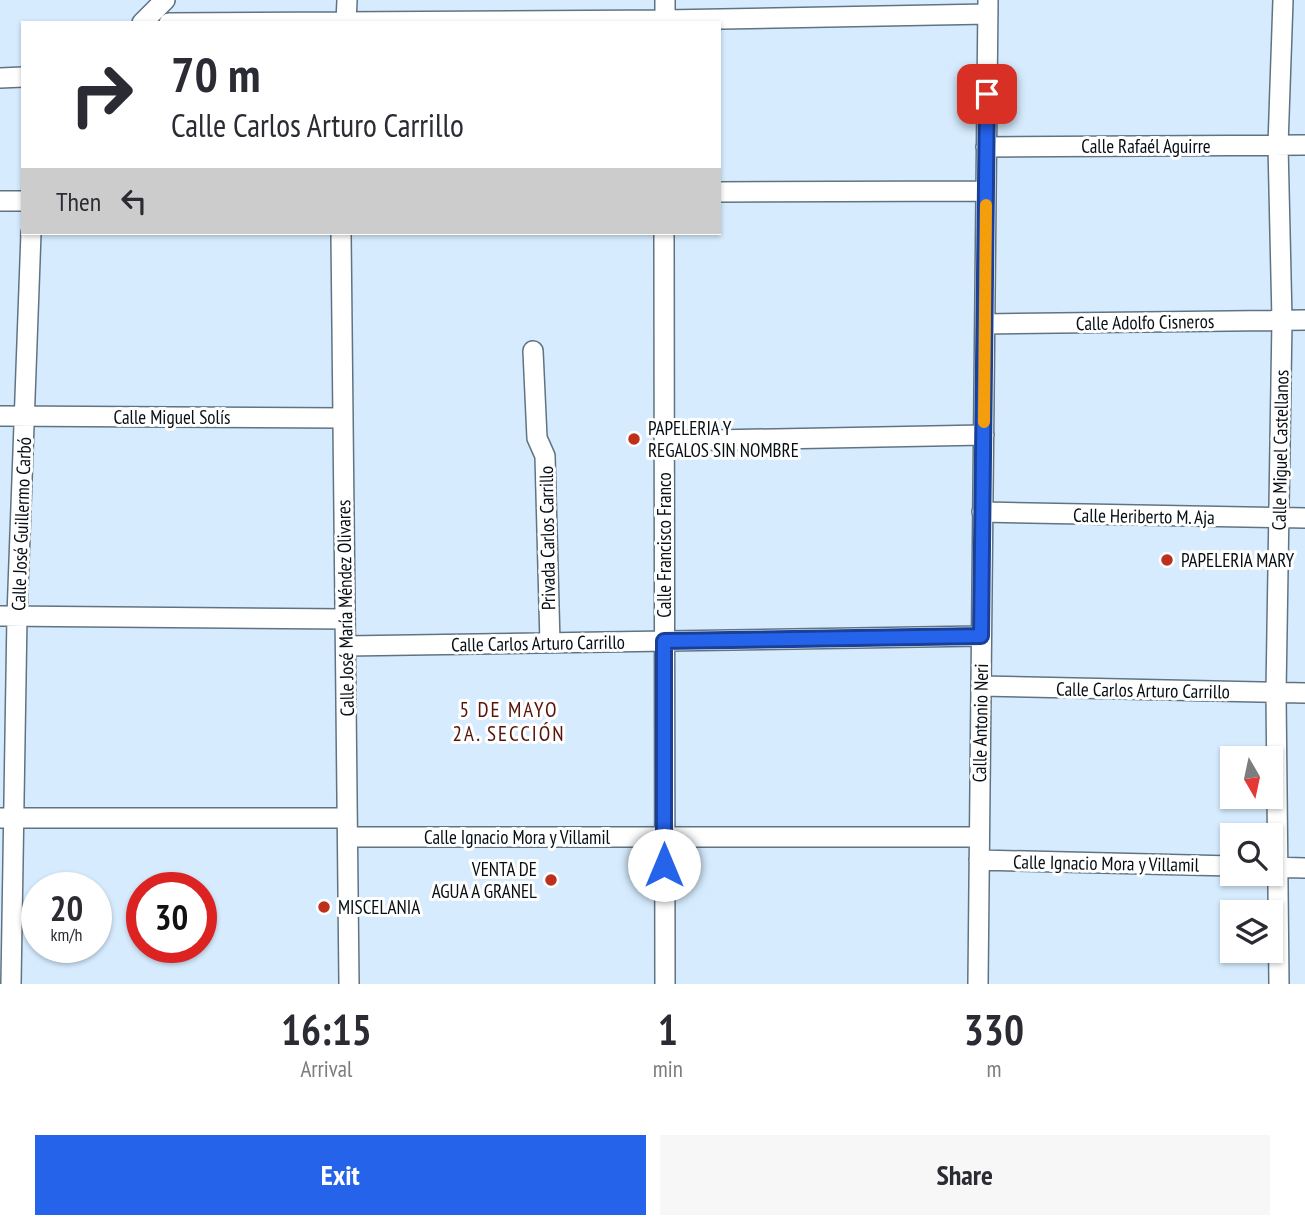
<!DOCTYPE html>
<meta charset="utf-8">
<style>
body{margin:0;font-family:"PT Sans Narrow",sans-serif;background:#f7f7f7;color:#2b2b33;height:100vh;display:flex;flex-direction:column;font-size:26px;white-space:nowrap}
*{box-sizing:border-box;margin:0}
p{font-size:23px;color:#7c7c81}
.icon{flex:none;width:38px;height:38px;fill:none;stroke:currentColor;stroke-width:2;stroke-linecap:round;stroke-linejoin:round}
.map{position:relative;height:984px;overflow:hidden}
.sheet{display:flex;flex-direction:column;background:#fff;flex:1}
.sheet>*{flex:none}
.guide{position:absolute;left:21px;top:21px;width:700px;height:214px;border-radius:0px;box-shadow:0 2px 5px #0004;background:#fff;color:#2b2b33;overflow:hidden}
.needle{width:46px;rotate:171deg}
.controls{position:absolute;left:1220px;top:746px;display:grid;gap:14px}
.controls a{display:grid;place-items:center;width:63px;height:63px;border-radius:0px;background:#fff;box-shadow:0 2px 5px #0004;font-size:35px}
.speed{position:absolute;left:21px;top:872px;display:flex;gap:14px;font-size:35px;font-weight:700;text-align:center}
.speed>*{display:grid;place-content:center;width:91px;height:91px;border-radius:50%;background:#fff;box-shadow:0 2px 5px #0004;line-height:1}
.speed small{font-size:18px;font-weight:400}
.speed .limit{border:10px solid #d22;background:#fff;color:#111}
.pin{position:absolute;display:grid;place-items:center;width:60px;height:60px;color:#fff;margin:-30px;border-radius:14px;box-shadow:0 4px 10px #0006}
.me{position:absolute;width:77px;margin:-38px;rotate:0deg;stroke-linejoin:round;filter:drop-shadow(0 0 5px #0008)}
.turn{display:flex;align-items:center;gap:24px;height:147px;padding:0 35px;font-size:32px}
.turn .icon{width:91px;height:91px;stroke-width:2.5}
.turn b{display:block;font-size:49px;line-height:60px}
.then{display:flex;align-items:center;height:66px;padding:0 35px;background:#0003;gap:14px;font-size:26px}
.eta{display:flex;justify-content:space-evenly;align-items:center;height:119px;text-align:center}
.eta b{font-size:42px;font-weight:700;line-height:49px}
.primary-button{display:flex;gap:14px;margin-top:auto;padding:14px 35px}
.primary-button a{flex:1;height:80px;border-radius:0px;background:#2563eb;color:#fff;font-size:28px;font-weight:700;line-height:80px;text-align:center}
.primary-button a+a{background:#f7f7f7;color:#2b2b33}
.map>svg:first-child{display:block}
</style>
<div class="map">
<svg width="1305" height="984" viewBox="0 0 1305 984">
<rect width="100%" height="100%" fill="#d6ecfe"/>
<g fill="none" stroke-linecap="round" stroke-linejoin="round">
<!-- minor casing -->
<g stroke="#607382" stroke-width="22">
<path id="minor" d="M142 23 165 0
M169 23 665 20 988 14
M346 23 347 0
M665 23V0
M0 78 23 77
M986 147 1305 145
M719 192 986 191
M0 201H23
M341 233 349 984
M664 233 665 984
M985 324 1305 320
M533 351 537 438 545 456 550 643
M0 416 343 418
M664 441 984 435
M982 512 1305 518
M0 616 345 619
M346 646 981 636
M981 686 1305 693
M0 818H347
M348 837H979
M979 860 1232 866
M1270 867 1305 868
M11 984 17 616 31 233
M978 984 988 0
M1279 984 1276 693 1282 320 1278 145 1283 0"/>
</g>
<!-- minor -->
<use href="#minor" stroke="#fff" stroke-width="19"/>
</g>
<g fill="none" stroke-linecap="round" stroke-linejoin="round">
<!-- route casing -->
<g stroke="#184099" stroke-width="18">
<path id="route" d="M664 865V641L981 636 987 94"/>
</g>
<!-- route -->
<use href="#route" stroke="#2563eb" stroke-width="12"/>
<!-- slow -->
<path stroke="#f59e0b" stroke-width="12" d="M984 422 986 205"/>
</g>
<!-- markers -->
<g fill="#bd311b" stroke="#fff" stroke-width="2.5">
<circle cx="634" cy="439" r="7"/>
<circle cx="1167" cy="560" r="7"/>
<circle cx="551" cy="880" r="7"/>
<circle cx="324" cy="907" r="7"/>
</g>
<g text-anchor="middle" stroke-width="6" stroke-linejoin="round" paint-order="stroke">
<!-- street labels -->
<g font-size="19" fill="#070f14" stroke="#fff">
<text x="1146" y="153">Calle Rafaél Aguirre</text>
<text transform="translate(1145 322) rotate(-1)" y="7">Calle Adolfo Cisneros</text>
<text x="172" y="424">Calle Miguel Solís</text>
<text transform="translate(1280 450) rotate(-89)" y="7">Calle Miguel Castellanos</text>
<text transform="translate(1144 516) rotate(1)" y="7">Calle Heriberto M. Aja</text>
<text transform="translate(21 524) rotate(-88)" y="7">Calle José Guillermo Carbó</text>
<text transform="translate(547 538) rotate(-91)" y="7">Privada Carlos Carrillo</text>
<text transform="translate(664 545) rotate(-90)" y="7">Calle Francisco Franco</text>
<text transform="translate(345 608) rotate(-91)" y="7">Calle José María Méndez Olivares</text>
<text transform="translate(538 643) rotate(-1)" y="7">Calle Carlos Arturo Carrillo</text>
<text transform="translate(1143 690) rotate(1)" y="7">Calle Carlos Arturo Carrillo</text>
<text transform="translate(980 723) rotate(-89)" y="7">Calle Antonio Neri</text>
<text x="517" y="844">Calle Ignacio Mora y Villamil</text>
<text transform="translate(1106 863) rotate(1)" y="7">Calle Ignacio Mora y Villamil</text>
</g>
<!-- poi labels -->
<g font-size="19" fill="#070f14" stroke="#fff" text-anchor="start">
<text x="648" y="435">PAPELERIA Y<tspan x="648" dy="22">REGALOS SIN NOMBRE</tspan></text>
<text x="1181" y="567">PAPELERIA MARY</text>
<text x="537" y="876" text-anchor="end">VENTA DE<tspan x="537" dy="22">AGUA A GRANEL</tspan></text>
<text x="338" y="914">MISCELANIA</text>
</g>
<!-- neighbourhood labels -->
<g font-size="21" letter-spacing="2" fill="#561308" stroke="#fff">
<text x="509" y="717">5 DE MAYO<tspan x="509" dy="24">2A. SECCIÓN</tspan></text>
</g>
</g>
</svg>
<div class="controls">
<a><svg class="needle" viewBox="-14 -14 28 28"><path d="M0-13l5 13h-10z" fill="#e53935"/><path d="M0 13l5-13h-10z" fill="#7c7c81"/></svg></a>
<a><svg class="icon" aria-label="search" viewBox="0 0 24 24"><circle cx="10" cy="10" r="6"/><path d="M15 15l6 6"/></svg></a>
<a><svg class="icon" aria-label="layers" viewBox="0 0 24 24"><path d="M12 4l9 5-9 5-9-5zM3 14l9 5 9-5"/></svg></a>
</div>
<div class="speed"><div>20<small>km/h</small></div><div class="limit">30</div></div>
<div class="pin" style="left:987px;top:94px;background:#d93025"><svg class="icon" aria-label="arrive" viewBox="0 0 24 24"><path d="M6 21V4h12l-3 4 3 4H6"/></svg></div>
<svg class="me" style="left:664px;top:865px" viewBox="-20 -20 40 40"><circle r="19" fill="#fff"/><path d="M0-13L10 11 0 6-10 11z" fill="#2563eb"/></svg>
<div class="guide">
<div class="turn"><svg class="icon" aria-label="right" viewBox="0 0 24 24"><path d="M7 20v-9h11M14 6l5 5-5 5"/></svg><div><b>70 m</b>Calle Carlos Arturo Carrillo</div></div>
<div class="then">Then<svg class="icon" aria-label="left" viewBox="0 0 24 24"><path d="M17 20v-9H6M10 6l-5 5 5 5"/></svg></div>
</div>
</div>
<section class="sheet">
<div class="eta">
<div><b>16:15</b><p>Arrival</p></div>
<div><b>1</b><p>min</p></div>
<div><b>330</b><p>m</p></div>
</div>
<div class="primary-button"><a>Exit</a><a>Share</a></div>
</section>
